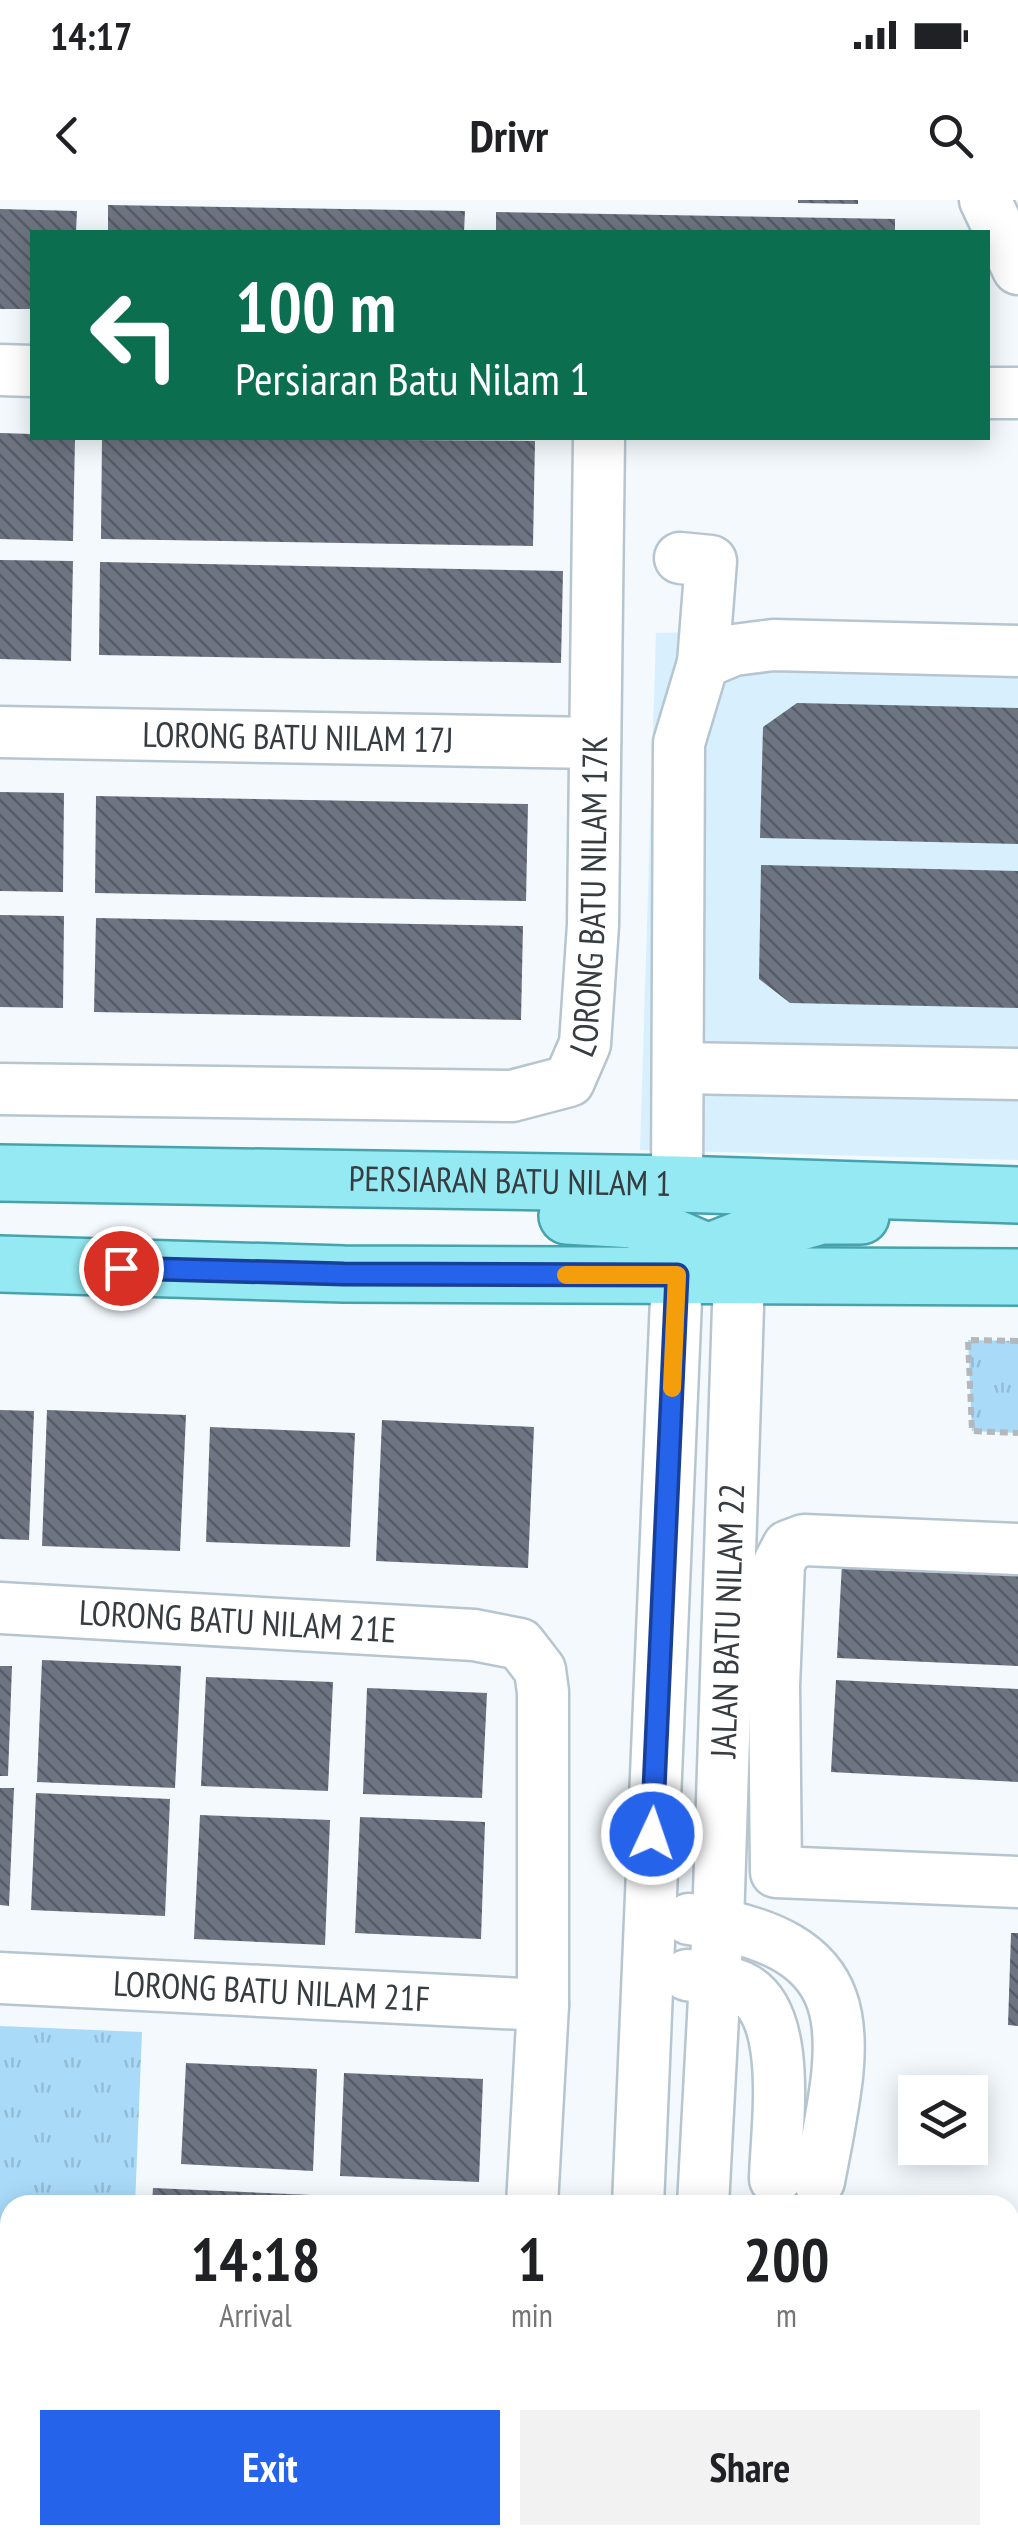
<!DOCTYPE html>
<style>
body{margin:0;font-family:"PT Sans Narrow",sans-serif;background:#f2f2f2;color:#202124;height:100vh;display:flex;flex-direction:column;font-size:38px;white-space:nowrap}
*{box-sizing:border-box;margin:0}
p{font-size:32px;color:#757577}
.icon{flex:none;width:55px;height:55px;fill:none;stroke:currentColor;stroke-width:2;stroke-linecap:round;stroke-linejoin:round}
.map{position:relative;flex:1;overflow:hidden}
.sheet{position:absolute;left:0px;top:1995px;width:1020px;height:350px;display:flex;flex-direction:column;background:#fff;border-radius:30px 30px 0 0;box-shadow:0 5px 25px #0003}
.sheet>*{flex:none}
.hud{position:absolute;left:30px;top:30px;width:960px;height:210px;border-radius:0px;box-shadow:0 5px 25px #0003;background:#0b6e4f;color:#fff;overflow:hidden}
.fabs{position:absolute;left:898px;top:1875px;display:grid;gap:20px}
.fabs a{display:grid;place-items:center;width:90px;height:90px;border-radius:0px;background:#fff;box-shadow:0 5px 25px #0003;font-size:50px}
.pin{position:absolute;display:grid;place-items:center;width:85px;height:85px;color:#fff;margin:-42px;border:5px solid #fff;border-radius:50%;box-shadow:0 2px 10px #0007}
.me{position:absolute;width:110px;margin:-55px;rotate:3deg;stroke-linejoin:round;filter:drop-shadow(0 0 8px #0008)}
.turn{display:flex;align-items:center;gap:35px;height:210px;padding:0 40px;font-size:45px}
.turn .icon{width:130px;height:130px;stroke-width:2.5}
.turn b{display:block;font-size:70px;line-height:85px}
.eta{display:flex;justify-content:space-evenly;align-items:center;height:170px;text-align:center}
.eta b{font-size:60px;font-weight:600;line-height:70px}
.cta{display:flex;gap:20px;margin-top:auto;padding:20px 40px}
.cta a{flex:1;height:115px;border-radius:0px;background:#2563eb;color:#fff;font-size:40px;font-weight:600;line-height:115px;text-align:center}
.cta a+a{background:#f2f2f2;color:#202124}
.status{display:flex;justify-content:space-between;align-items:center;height:70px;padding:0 50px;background:#fff;direction:ltr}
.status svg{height:28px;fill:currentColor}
header{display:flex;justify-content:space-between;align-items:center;height:130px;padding:0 40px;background:#fff;font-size:45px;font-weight:600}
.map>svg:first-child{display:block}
</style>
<div class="status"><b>14:17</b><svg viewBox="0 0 49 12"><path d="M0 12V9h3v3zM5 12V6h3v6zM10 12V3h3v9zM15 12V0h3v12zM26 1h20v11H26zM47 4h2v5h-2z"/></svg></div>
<header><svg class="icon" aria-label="back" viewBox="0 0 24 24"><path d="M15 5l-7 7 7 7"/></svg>Drivr<svg class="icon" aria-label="search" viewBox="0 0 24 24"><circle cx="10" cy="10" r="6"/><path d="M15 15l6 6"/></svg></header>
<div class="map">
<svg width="1018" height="2345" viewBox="0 0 1018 2345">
<defs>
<pattern id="park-tufts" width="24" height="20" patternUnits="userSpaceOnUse" patternTransform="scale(2.5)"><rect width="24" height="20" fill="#a9dbf9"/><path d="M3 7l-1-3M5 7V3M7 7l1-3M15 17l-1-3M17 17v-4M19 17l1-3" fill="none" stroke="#92bdd6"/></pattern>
<pattern id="building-back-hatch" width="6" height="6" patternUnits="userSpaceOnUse" patternTransform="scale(2.5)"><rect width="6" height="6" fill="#6e7582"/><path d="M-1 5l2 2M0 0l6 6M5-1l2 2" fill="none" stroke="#565c66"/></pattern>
</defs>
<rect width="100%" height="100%" fill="#f3f9fd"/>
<!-- built -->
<path fill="#d8f0fe" d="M1018 423V960L640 950 656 433Z"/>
<!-- park -->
<path fill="url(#park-tufts)" d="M968 1140 1018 1141V1233L972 1231Z
M0 1826 142 1832 135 2005H10V2137H0Z"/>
<!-- building -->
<path fill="url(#building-back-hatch)" d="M798 0H858V4L798 3Z
M108 5 465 11 464 32H108Z
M0 9 77 11 76 32H32V109H0Z
M496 12 895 19V32H496Z
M0 233 32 234V238H75L73 341 0 339Z
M102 238 535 241 533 346 101 339Z
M0 360 73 361 71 461 0 459Z
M100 362 563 371 561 463 99 455Z
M797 503 1018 508V644L760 638 763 527Z
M0 592 64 593 63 692 0 691Z
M96 596 528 604 526 701 95 693Z
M761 665 1018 671V808L790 803 759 779Z
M0 715 64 716 63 808 0 807Z
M96 718 523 726 521 820 94 812Z
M0 1210 34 1211 29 1340 0 1339Z
M47 1210 186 1215 180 1351 42 1346Z
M382 1220 534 1227 528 1368 376 1361Z
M210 1227 355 1233 350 1347 206 1342Z
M842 1363 1018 1372V1466L837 1458Z
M42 1460 181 1466 175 1588 37 1582Z
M0 1466H12L8 1576H0Z
M206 1477 333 1482 328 1591 201 1586Z
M836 1480 1018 1489V1582L831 1572Z
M367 1488 487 1493 482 1598 363 1594Z
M0 1588H14L9 1706 0 1705Z
M36 1593 170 1599 165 1716 31 1710Z
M200 1615 330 1620 325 1745 194 1739Z
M360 1617 485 1622 481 1739 355 1733Z
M1011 1733H1018V1826L1008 1825Z
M186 1863 317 1869 313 1971 181 1964Z
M344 1873 483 1879 479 1982 340 1976Z
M153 1988 312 1995V2005H152Z
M1010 2101H1018V2191H1010Z
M1010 2228 1018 2229V2318H1010Z
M0 2241H10V2335H125L124 2345H0Z
M166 2335H289L288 2345H165Z
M324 2335H452V2345H323Z"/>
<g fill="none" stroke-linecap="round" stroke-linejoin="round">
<!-- minor casing -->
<g stroke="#b6c5cf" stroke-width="55">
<g id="minor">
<path d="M985 0 1018 69"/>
<path d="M0 170 32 171"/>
<path d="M988 193H1018"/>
<path d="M680 358 711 361 703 463"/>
<path id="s1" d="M0 532 595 543"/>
<path d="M679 868 1018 874"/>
<path id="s2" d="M0 889 512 896 569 881 585 844 593 725 599 238"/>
<path d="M677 984 679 543 703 463 734 450 773 445 1018 451"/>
<path d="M1018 1349 804 1340 788 1346 779 1363 774 1486 776 1672 1018 1682"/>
<path id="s3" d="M0 1408 474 1435 520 1444 540 1470 543 1492V1805L532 2005"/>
<path d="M689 1719C873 1745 847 1835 819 1981"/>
<path d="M687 1775C705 1778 725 1780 741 1787 795 1812 776 1929 775 1979"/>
<path id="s4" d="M0 1778 543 1805"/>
<path d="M638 2005 677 1075"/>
<path id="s5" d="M703 2005 718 1723 739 1076"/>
<path d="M1010 2044 1018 2045"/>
<path d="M0 2163H10"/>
<path d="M516 2345V2335"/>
<path d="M627 2345V2335"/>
<path d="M691 2345V2335"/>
<path d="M752 2345V2335"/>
</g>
</g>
<!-- major casing -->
<g stroke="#46a3ae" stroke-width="60">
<g id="major">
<path id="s6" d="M0 973 677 984 1018 995"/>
<path d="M567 1016 634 1020 708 1052 733 1071"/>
<path d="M0 1064 344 1074 1018 1077"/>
<path d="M683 1070 708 1052 744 1038 821 1016H861"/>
</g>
</g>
<!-- path -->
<path stroke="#b2b8bc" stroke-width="6" stroke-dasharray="8 5" stroke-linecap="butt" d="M1018 1141 968 1140 972 1231 1018 1233"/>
<!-- minor -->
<use href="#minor" stroke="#fff" stroke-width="50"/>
<!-- major -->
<use href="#major" stroke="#95e9f2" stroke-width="55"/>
</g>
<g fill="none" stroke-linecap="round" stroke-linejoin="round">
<!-- route casing -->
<g stroke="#184099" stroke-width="25">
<path id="route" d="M121 1068 344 1074 677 1075 652 1634"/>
</g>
<!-- route -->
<use href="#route" stroke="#2563eb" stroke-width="18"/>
<!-- slow -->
<path stroke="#f59e0b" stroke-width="18" d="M566 1075H677L672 1188"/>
</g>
<g text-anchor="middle" stroke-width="10" stroke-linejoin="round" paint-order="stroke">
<!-- street labels -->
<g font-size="35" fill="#363c40" stroke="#f3f9fd">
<text dy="12" stroke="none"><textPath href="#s1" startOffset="298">LORONG BATU NILAM 17J</textPath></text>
<text dy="12" stroke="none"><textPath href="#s2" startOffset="760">LORONG BATU NILAM 17K</textPath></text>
<text dy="12" stroke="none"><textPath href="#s6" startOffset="510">PERSIARAN BATU NILAM 1</textPath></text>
<text dy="12" stroke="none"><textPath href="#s3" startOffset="238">LORONG BATU NILAM 21E</textPath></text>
<text dy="12" stroke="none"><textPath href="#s5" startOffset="585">JALAN BATU NILAM 22</textPath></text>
<text dy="12" stroke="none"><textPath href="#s4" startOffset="272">LORONG BATU NILAM 21F</textPath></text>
</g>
</g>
</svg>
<div class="fabs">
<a><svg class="icon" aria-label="layers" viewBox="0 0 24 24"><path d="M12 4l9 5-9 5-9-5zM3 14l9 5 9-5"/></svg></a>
</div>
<div class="pin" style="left:121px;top:1068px;background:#d93025"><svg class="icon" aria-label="arrive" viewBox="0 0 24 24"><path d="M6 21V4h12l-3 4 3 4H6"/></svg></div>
<svg class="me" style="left:652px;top:1634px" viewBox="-20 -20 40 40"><circle r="17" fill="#2563eb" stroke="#fff" stroke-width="3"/><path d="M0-11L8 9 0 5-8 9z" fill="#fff"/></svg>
<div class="hud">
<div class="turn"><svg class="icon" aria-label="left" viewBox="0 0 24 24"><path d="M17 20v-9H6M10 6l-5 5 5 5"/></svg><div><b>100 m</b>Persiaran Batu Nilam 1</div></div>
</div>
<section class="sheet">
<div class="eta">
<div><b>14:18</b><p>Arrival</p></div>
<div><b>1</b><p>min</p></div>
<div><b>200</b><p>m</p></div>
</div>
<div class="cta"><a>Exit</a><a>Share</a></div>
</section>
</div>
